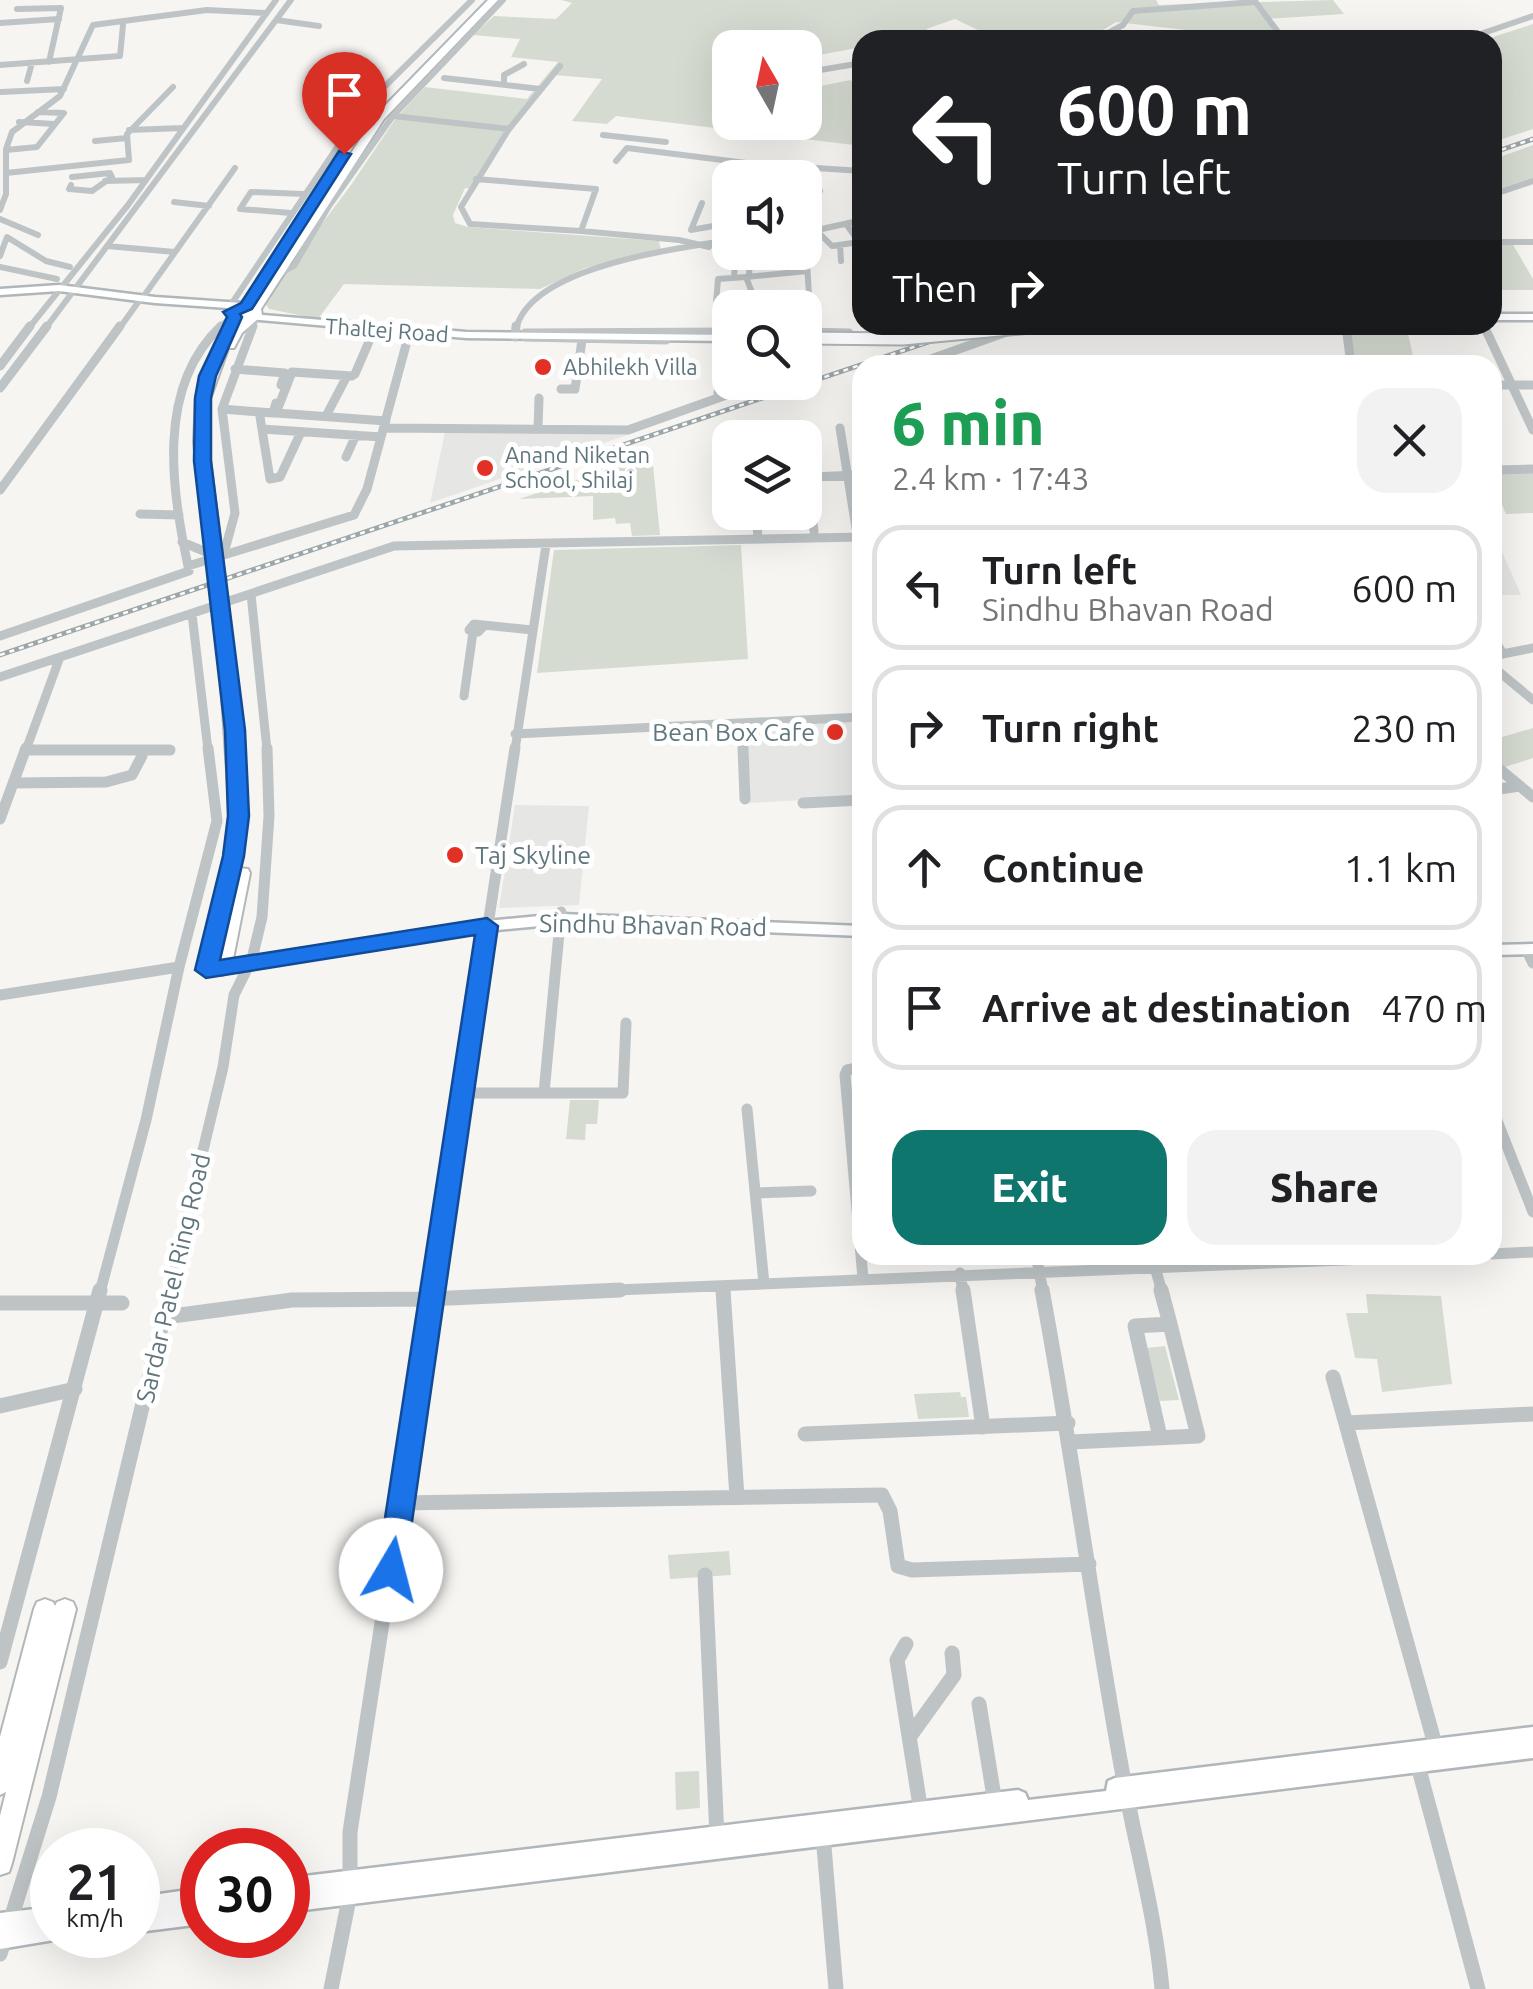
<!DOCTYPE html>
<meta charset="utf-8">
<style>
body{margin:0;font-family:Ubuntu,sans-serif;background:#f2f2f2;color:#202124;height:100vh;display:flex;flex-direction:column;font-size:38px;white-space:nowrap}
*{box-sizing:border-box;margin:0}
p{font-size:32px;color:#757577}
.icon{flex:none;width:55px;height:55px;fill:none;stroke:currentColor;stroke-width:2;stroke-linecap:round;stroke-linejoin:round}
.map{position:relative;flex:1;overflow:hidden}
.details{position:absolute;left:852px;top:355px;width:650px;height:910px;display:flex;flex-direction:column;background:#fff;border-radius:30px;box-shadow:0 10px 40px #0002}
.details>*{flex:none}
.top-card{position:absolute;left:852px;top:30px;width:650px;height:305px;border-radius:30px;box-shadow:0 10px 40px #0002;background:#202124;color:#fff;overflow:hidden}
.needle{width:65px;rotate:351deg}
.fabs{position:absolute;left:712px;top:30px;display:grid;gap:20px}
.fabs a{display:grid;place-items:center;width:110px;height:110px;border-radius:20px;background:#fff;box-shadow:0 10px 40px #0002;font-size:50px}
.speed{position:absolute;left:30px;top:1828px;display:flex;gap:20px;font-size:50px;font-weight:700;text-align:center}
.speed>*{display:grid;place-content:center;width:130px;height:130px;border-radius:50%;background:#fff;box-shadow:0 10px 40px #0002;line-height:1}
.speed small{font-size:25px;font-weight:400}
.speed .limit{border:15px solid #d22;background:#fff;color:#111}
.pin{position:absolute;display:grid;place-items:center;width:85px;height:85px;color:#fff;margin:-102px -42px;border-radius:50% 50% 50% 0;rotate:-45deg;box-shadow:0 0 10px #0007}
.pin .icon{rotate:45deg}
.me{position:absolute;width:110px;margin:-55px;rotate:8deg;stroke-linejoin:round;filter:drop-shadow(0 0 8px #0008)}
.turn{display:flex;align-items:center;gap:35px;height:210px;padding:0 40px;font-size:45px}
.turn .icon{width:130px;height:130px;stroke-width:2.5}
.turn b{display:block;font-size:70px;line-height:85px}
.then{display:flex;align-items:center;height:95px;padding:0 40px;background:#0003;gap:20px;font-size:38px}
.round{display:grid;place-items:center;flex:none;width:105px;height:105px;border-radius:30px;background:#f2f2f2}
.headline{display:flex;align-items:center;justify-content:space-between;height:170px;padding:0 40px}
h1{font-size:60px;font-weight:800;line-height:75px;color:#1e9e55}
.primary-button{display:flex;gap:20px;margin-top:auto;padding:20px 40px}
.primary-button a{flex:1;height:115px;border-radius:30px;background:#0f766e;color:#fff;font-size:40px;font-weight:800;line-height:115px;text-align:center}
.primary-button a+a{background:#f2f2f2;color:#202124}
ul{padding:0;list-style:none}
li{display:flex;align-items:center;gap:30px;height:125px;margin:0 20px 15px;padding:0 20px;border:5px solid #e0e0e0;border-radius:30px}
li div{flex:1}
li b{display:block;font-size:38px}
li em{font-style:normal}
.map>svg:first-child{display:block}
</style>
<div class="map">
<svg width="1533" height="1989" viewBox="0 0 1533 1989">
<rect width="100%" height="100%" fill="#f6f5f2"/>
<!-- built -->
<path fill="#e6e7e5" d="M450 430 636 432 430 503 445 432Z
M1492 531H1493L1521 595H1493Z
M862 720V797L750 803 747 725Z
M515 805 589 806 579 905 499 908Z"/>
<!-- green -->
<path fill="#d6dbd1" d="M561 0H1156L1159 5 1333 0 1344 14 1267 19 1281 40H1218L1220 34 1116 22 1087 40H999L955 19 926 29 948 40H862V47L819 55 805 69V48H730V122H805V84L811 88 850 80 862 89V146L616 116 607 124 572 121 602 79 554 75 511 129 472 189 465 188 453 215 455 223 468 227 659 241 661 250 585 268 540 289 344 284 318 319 269 309 264 302 273 289 351 185 396 118 425 87 527 99 558 62 511 57 520 39 473 35 494 16 556 19 572 3Z
M1533 24V129L1493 142 1492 40H1484Z
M1533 145V180L1493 195 1492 160Z
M1512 243 1533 279V290H1493L1492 244Z
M1349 325H1406L1414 360 1354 357Z
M652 455 660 535 632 536 630 523 616 524 615 518 593 520V496L519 499Z
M1533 471V513L1506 514 1493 485 1492 472Z
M741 545 748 659 537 673 554 550Z
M1533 728V758L1502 768 1493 759 1492 740Z
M570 1100H599L597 1124H586L585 1140 566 1139Z
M1366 1294 1441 1296 1452 1384 1382 1392 1377 1359 1355 1358 1346 1313H1368Z
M1165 1346 1179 1400 1160 1401 1147 1348Z
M960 1392 961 1397H966L969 1417 918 1419 914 1394Z
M729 1551 731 1575 670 1579 668 1555Z
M699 1771 700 1808 676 1810 675 1772Z"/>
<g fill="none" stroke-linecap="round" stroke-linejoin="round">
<!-- major casing -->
<g stroke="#b0b6b9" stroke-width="5">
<path id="major" d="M59 285 155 297 242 303 247 306 242 309 155 303 59 291 0 295V289Z
M251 314 466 332 730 335V341L466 338 247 319 246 317Z
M1492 314H1533V320H1492Z
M561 914 862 926V936L561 924 487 931 211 975 204 970 211 965 487 921Z
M1533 944V954L1492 955V945Z
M1533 1727V1758L288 1912V1878L1018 1790 1025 1793 1028 1800 1106 1791 1108 1781 1115 1778Z
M202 1888V1924L138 1932V1897Z
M52 1907V1935H61L60 1939 0 1949V1913Z"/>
</g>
<!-- highway casing -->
<g stroke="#b2b7b9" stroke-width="4">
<path id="highway" d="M488 0H498L384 119 261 309 262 315 242 333 234 348H226L224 345 233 328 241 321 231 320 226 310 228 307 246 302 252 305 376 115Z
M226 646 233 650 246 816 239 868 248 869 250 873 231 969 222 975 214 971 206 976 197 970 226 856 230 816 219 650Z
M45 1599 53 1602 55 1606 57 1602 65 1599 73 1602 76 1609 12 1863 9 1872 0 1875V1816L6 1792 0 1795V1737L34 1609 37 1602Z"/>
</g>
<!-- minor-far3 -->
<path stroke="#bec4c6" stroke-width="6" d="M1254 0 1284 40
M17 9 61 8 49 62
M276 20 319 26
M0 23 59 19
M1095 40 1123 25 1133 11 1255 2
M1301 40H1318
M1463 40 1533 16
M0 65 120 56 123 25
M560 66 509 129 461 207 470 224 581 231
M808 72 862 63
M444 78 540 89
M27 81 32 63
M504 84V75L524 64
M1 92 64 89
M393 116 509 129
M19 122 55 124
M129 130 183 128
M603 135 666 142
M95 141 127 138
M6 150 37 147 64 113 38 112
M616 161 627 148 754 164
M6 173 129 160 127 134 173 87
M751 178 754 164 862 171
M476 179 596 189 581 231 679 240 709 247
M105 181 146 180
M71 185 69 189 92 191 112 177 110 173 72 177
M1492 195 1533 181
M174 202 209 206
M702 203 691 230 730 223
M0 210 6 194V149L12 132 60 96 93 25 207 10 266 13
M805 212 812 211 820 191
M291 213 240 209 251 192 303 194
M0 219 38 235
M805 229 811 329
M813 231 862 220
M820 234 832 246 859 242 846 224
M1492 242H1533
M840 245 841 261
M107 246 175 252
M0 256 7 237 46 261 70 267
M0 267 57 279
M276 276 294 266 329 206 393 116 503 0
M749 276 750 257
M734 277 736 252
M746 277 807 271
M141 300 235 168
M232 303 365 106 472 0
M730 316 715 315 718 279 746 277 758 308
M1346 325V329
M1483 325 1485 329
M28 329 128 205 276 0
M45 329 291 0
M119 329 139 301
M218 329 232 316
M252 329 256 318
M516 329C531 266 676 249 730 240"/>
<!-- minor-far2 -->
<path stroke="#bec4c6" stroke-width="9" d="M811 326V332
M1346 326 1351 365
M1484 326 1533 430
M805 332 849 333 850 338 845 341
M525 333 730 332
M515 337 516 326
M525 337 666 340
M805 340V368
M914 365 1004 333
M1247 365 1351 364
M0 366 30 326
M235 369 285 373 281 385
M355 374 374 330
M352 376 292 372 276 413 386 421
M1492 385H1533
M0 388 47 326
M561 389H575L582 340
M718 393 730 347
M222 409 273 413 276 403
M326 416 347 376
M260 417 270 479 280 477 301 432
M384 428 628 430 763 382
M840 428 856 528
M1492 428 1496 439
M262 429 381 437
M538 429 539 398
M751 432 752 438
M346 457 356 435
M1492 470 1533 469
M0 490 120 326
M756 512 758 539
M140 514 179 515
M814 531 807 477 862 475
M182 542 206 552 226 546 235 513 222 409 253 326
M188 566 354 515 367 489 410 330
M251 594 267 750
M192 614 208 750
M483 627 478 632 469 630 474 624 532 630
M1492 635 1503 654
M0 636 189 571C172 491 155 388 221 326
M1492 656 1533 648
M1492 666 1533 700
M0 677 394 546 862 537
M464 696 473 632
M742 723 743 750
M515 734 862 717
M25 750H170
M26 750 60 657
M515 750 546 545"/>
<!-- minor-far1 -->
<path stroke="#bec4c6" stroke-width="11" d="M743 748 745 799
M25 750H170
M1492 763 1533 797
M13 783 106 782 132 775 142 756
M1492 790 1520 786
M803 803 862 800
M0 819 26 748
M561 912 544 1093H623L626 1023
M1529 955 1533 963
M0 995 179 967
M862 1067 847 1070 845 1075 863 1278
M462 1093H544
M1492 1108 1533 1212
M747 1109 764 1284
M755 1193 811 1191
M1492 1254 1533 1252
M1036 1255 1043 1292
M1155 1267 1162 1292
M960 1273 963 1292
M723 1286V1292
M100 1292 146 1120 179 967 217 821 208 748
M169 1292 223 1067 234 995 252 959 262 917 269 816 267 748
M432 1292 515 748
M567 1292 1465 1255"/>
<!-- minor -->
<path stroke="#bec4c6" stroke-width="15" d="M723 1290 737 1497
M963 1290 983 1427
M1042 1290C1073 1455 1094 1622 1125 1787 1138 1855 1156 1920 1162 1989
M1161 1290 1170 1324
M0 1303H122
M165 1317 292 1300 429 1299 620 1290
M1333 1377 1436 1748
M0 1406 75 1389
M1346 1423 1533 1414
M805 1434 1068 1423
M1071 1442 1198 1436 1170 1324 1135 1326 1160 1437
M400 1503 882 1495 890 1511 898 1566 912 1570 1089 1564
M705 1575 717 1837
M906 1644 897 1660 921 1812
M0 1662 100 1290
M979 1704 995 1803
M910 1736 954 1675 952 1653
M1417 1762 1478 1989
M823 1835 836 1989
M0 1954 49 1797 170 1290
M331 1989 350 1894V1832L433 1290"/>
<!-- major -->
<use href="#major" fill="#fff" fill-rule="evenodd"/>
<!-- highway -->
<use href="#highway" fill="#fff" fill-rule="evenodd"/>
<!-- rail casing -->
<g stroke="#9da7aa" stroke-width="5">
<path id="rail" d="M1492 153 1533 139
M0 655 979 325"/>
</g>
<!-- rail -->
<use href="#rail" stroke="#fff" stroke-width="2.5" stroke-dasharray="5" stroke-linecap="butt"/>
<!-- major-bridge-far1 casing -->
<g stroke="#b0b6b9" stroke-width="11" stroke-linecap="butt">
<path id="major-bridge-far1" d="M1014 329 1054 325"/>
</g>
<!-- major-bridge casing -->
<g stroke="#b0b6b9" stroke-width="15" stroke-linecap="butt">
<path id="major-bridge" d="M805 338 903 339 1041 326"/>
</g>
<!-- highway-bridge casing -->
<g stroke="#b2b7b9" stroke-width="18" stroke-linecap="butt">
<path id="highway-bridge" d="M222 345 203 398 201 442 226 650"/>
</g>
<!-- major-bridge-far1 -->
<use href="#major-bridge-far1" stroke="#fff" stroke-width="9"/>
<!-- major-bridge -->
<use href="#major-bridge" stroke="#fff" stroke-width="11"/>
<!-- highway-bridge -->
<use href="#highway-bridge" stroke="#fff" stroke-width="14"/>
</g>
<!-- route -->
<path fill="#1a73e8" stroke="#114b97" stroke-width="2.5" d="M339 151 351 154 252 309 240 314 242 317 216 376 211 398V461L245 730 249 816 244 856 220 960 487 918 498 926 405 1570 401 1579 391 1583 381 1579 377 1570 475 935 206 978 195 970 223 856 228 816 225 730 194 461 195 398 199 376 227 317 223 312 241 303Z"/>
<!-- markers -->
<g fill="#e33025" stroke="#fff" stroke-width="4">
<circle cx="543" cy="367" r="10"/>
<circle cx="485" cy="468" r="10"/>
<circle cx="835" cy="732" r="10"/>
<circle cx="455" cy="855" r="10"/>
</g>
<g text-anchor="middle" stroke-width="10" stroke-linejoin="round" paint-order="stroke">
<!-- far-street labels -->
<g font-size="22" fill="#60767d" stroke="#fff">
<text transform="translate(387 330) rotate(4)" y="8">Thaltej Road</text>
</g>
<!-- far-poi labels -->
<g font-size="22" fill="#60767d" stroke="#fff" text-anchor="start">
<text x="563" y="375">Abhilekh Villa</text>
<text x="505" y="463">Anand Niketan<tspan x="505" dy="25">School, Shilaj</tspan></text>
</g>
<!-- poi labels -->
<g font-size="25" fill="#60767d" stroke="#fff" text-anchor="end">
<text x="815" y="741">Bean Box Cafe</text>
<text x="475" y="864" text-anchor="start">Taj Skyline</text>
</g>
<!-- street labels -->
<g font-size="25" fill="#60767d" stroke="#fff">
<text transform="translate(653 925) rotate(1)" y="9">Sindhu Bhavan Road</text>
<text transform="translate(173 1278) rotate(-77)" y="9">Sardar Patel Ring Road</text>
</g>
</g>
</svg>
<div class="fabs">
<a><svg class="needle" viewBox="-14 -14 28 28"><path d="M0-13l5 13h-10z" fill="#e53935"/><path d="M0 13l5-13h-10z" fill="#757577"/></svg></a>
<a><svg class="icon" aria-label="sound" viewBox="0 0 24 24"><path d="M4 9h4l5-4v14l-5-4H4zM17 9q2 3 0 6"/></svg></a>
<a><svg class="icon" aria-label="search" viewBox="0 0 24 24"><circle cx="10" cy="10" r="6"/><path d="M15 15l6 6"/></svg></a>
<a><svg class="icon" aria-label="layers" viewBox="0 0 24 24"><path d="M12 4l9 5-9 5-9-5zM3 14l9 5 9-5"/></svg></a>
</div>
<div class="speed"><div>21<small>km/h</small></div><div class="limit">30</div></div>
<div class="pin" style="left:344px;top:154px;background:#d93025"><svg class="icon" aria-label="arrive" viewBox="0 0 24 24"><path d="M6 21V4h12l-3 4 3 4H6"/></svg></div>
<svg class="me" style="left:391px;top:1570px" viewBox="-20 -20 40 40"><circle r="19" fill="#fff"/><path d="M0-13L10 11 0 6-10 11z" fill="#1a73e8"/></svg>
<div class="top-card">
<div class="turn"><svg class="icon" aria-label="left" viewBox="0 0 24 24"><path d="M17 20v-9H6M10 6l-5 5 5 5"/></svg><div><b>600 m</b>Turn left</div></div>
<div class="then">Then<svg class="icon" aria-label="right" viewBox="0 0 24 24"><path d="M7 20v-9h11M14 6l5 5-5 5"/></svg></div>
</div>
<section class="details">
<div class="headline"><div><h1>6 min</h1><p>2.4 km · 17:43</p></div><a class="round"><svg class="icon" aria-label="close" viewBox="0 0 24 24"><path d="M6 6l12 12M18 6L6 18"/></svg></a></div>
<ul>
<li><svg class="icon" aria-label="left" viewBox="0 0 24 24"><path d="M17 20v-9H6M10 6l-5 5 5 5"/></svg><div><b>Turn left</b><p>Sindhu Bhavan Road</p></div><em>600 m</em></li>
<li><svg class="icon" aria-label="right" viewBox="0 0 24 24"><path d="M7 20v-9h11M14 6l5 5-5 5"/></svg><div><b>Turn right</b></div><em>230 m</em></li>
<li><svg class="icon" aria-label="ahead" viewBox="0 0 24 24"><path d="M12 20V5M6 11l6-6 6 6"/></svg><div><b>Continue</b></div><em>1.1 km</em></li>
<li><svg class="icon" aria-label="arrive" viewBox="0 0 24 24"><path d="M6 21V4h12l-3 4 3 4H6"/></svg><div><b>Arrive at destination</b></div><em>470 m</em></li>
</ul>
<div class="primary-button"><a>Exit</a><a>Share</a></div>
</section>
</div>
